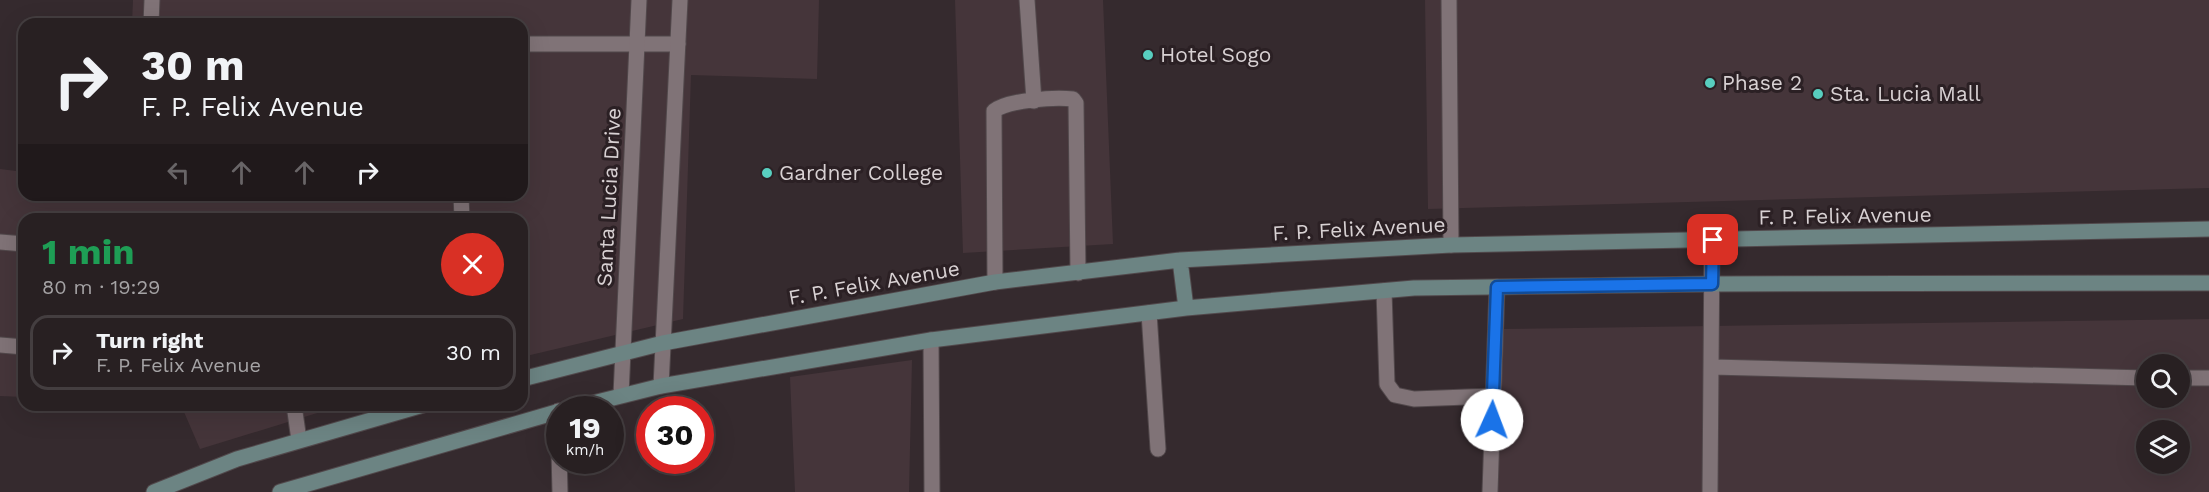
<!DOCTYPE html>
<meta charset="utf-8">
<style>
body{margin:0;font-family:"Work Sans",sans-serif;background:#342d2f;color:#f1f3f6;height:100vh;display:flex;flex-direction:column;font-size:22px;white-space:nowrap}
*{box-sizing:border-box;margin:0}
p{font-size:20px;color:#a5a3a5}
.icon{flex:none;width:33px;height:33px;fill:none;stroke:currentColor;stroke-width:2;stroke-linecap:round;stroke-linejoin:round}
.map{position:relative;flex:1;overflow:hidden}
.drawer{position:absolute;left:18px;top:213px;width:510px;height:198px;display:flex;flex-direction:column;background:#282022;border-radius:18px;box-shadow:0 6px 24px #0002,0 0 0 2px #443e40}
.drawer>*{flex:none}
.hud{position:absolute;left:18px;top:18px;width:510px;height:183px;border-radius:18px;box-shadow:0 6px 24px #0002,0 0 0 2px #443e40;background:#282022;color:#f1f3f6;overflow:hidden}
.buttons{position:absolute;left:2136px;top:354px;display:grid;gap:12px}
.buttons a{display:grid;place-items:center;width:54px;height:54px;border-radius:50%;background:#282022;box-shadow:0 6px 24px #0002,0 0 0 2px #443e40;font-size:30px}
.speed{position:absolute;left:546px;top:396px;display:flex;gap:12px;font-size:30px;font-weight:700;text-align:center}
.speed>*{display:grid;place-content:center;width:78px;height:78px;border-radius:50%;background:#282022;box-shadow:0 6px 24px #0002,0 0 0 2px #443e40;line-height:1}
.speed small{font-size:15px;font-weight:400}
.speed .limit{border:9px solid #d22;background:#fff;color:#111}
.pin{position:absolute;display:grid;place-items:center;width:51px;height:51px;color:#fff;margin:-26px;border-radius:12px;box-shadow:0 3px 9px #0006}
.me{position:absolute;width:66px;margin:-33px;rotate:2deg;stroke-linejoin:round;filter:drop-shadow(0 0 4px #0008)}
.turn{display:flex;align-items:center;gap:21px;height:126px;padding:0 24px;font-size:27px}
.turn .icon{width:78px;height:78px;stroke-width:2.5}
.turn b{display:block;font-size:42px;line-height:51px}
.lanes{display:flex;align-items:center;height:57px;padding:0 24px;background:#0003;justify-content:center;gap:30px;direction:ltr}
.lanes .off{opacity:.35}
.round{display:grid;place-items:center;flex:none;width:63px;height:63px;border-radius:32px;background:#342d2f}
.summary{display:flex;align-items:center;justify-content:space-between;height:102px;padding:0 24px}
h1{font-size:36px;font-weight:700;line-height:45px;color:#1e9e55}
ul{padding:0;list-style:none}
li{display:flex;align-items:center;gap:18px;height:75px;margin:0 12px 9px;padding:0 12px;border:3px solid #443e40;border-radius:18px}
li div{flex:1}
li b{display:block;font-size:22px}
li em{font-style:normal}
.map>svg:first-child{display:block}
</style>
<div class="map">
<svg width="2209" height="492" viewBox="0 0 2209 492">
<rect width="100%" height="100%" fill="#352a2e"/>
<!-- built -->
<path fill="#45353a" fill-rule="evenodd" d="M133 0H819L817 79 691 75 683 319 522 357V219H24V397L0 396V169L24 172V195H522V24H132Z
M955 0H1103L1113 244 963 253Z
M1425 0H2209V188L1428 209Z
M2209 319V492H1496L1500 329ZM2146 364H2180V398H2146ZM2146 430H2180V464H2146Z
M912 360 909 492H795L790 377Z
M181 405H343L200 449Z"/>
<g fill="none" stroke-linecap="round" stroke-linejoin="round">
<!-- lane casing -->
<g stroke="#51484b" stroke-width="17">
<path id="lane" d="M1027 0 1034 101
M151 24 152 0
M522 44H678
M461 195 462 219
M0 242 24 244
M995 282 994 111C1008 100 1054 97 1073 99L1076 103 1078 273
M1384 291 1387 384 1395 395 1414 399 1493 396
M1149 313 1158 449
M0 345 24 347
M1712 367 2146 378
M2180 378H2209
M294 405 299 440
M1710 492 1712 240"/>
</g>
<!-- street casing -->
<g stroke="#51484b" stroke-width="17">
<path id="street" d="M1449 0 1451 245
M931 340 932 492
M661 386 680 0
M621 395 639 0
M558 411 560 492
M1490 492 1497 287"/>
</g>
<!-- secondary casing -->
<g stroke="#51484b" stroke-width="17">
<path id="secondary" d="M1180 260 1186 308
M522 379 663 343 995 282 1180 260 1451 245 2209 229
M565 410 661 386 931 340 1186 308 1414 288 1712 284 2209 283
M154 492 237 459 423 405
M280 492 560 411"/>
</g>
<!-- lane -->
<use href="#lane" stroke="#807377" stroke-width="15"/>
<!-- street -->
<use href="#street" stroke="#807377" stroke-width="15"/>
<!-- secondary -->
<use href="#secondary" stroke="#6c8483" stroke-width="15"/>
</g>
<g fill="none" stroke-linecap="round" stroke-linejoin="round">
<!-- route casing -->
<g stroke="#114b97" stroke-width="15">
<path id="route" d="M1492 420 1497 287 1712 284 1713 240"/>
</g>
<!-- route -->
<use href="#route" stroke="#1a73e8" stroke-width="10"/>
</g>
<!-- markers -->
<g fill="#58cebf" stroke="#2b2024" stroke-width="2">
<circle cx="1148" cy="55" r="6"/>
<circle cx="1710" cy="83" r="6"/>
<circle cx="1818" cy="94" r="6"/>
<circle cx="767" cy="173" r="6"/>
</g>
<g text-anchor="middle" stroke-width="6" stroke-linejoin="round" paint-order="stroke">
<!-- poi labels -->
<g font-size="21" fill="#d8d1d3" stroke="#2b2024" text-anchor="start">
<text x="1160" y="62">Hotel Sogo</text>
<text x="1722" y="90">Phase 2</text>
<text x="1830" y="101">Sta. Lucia Mall</text>
<text x="779" y="180">Gardner College</text>
</g>
<!-- street labels -->
<g font-size="21" fill="#d8d1d3" stroke="#2b2024">
<text transform="translate(609 197) rotate(-87)" y="7">Santa Lucia Drive</text>
<text transform="translate(1845 216) rotate(-1)" y="7">F. P. Felix Avenue</text>
<text transform="translate(1359 229) rotate(-3)" y="7">F. P. Felix Avenue</text>
<text transform="translate(874 283) rotate(-10)" y="7">F. P. Felix Avenue</text>
</g>
</g>
</svg>
<div class="buttons">
<a><svg class="icon" aria-label="search" viewBox="0 0 24 24"><circle cx="10" cy="10" r="6"/><path d="M15 15l6 6"/></svg></a>
<a><svg class="icon" aria-label="layers" viewBox="0 0 24 24"><path d="M12 4l9 5-9 5-9-5zM3 14l9 5 9-5"/></svg></a>
</div>
<div class="speed"><div>19<small>km/h</small></div><div class="limit">30</div></div>
<div class="pin" style="left:1713px;top:240px;background:#d93025"><svg class="icon" aria-label="arrive" viewBox="0 0 24 24"><path d="M6 21V4h12l-3 4 3 4H6"/></svg></div>
<svg class="me" style="left:1492px;top:420px" viewBox="-20 -20 40 40"><circle r="19" fill="#fff"/><path d="M0-13L10 11 0 6-10 11z" fill="#1a73e8"/></svg>
<div class="hud">
<div class="turn"><svg class="icon" aria-label="right" viewBox="0 0 24 24"><path d="M7 20v-9h11M14 6l5 5-5 5"/></svg><div><b>30 m</b>F. P. Felix Avenue</div></div>
<div class="lanes"><svg class="icon off" aria-label="left" viewBox="0 0 24 24"><path d="M17 20v-9H6M10 6l-5 5 5 5"/></svg><svg class="icon off" aria-label="ahead" viewBox="0 0 24 24"><path d="M12 20V5M6 11l6-6 6 6"/></svg><svg class="icon off" aria-label="ahead" viewBox="0 0 24 24"><path d="M12 20V5M6 11l6-6 6 6"/></svg><svg class="icon" aria-label="right" viewBox="0 0 24 24"><path d="M7 20v-9h11M14 6l5 5-5 5"/></svg></div>
</div>
<section class="drawer">
<div class="summary"><div><h1>1 min</h1><p>80 m · 19:29</p></div><a class="round" style="background:#d93025;color:#fff"><svg class="icon" aria-label="close" viewBox="0 0 24 24"><path d="M6 6l12 12M18 6L6 18"/></svg></a></div>
<ul>
<li><svg class="icon" aria-label="right" viewBox="0 0 24 24"><path d="M7 20v-9h11M14 6l5 5-5 5"/></svg><div><b>Turn right</b><p>F. P. Felix Avenue</p></div><em>30 m</em></li>
</ul>
</section>
</div>
